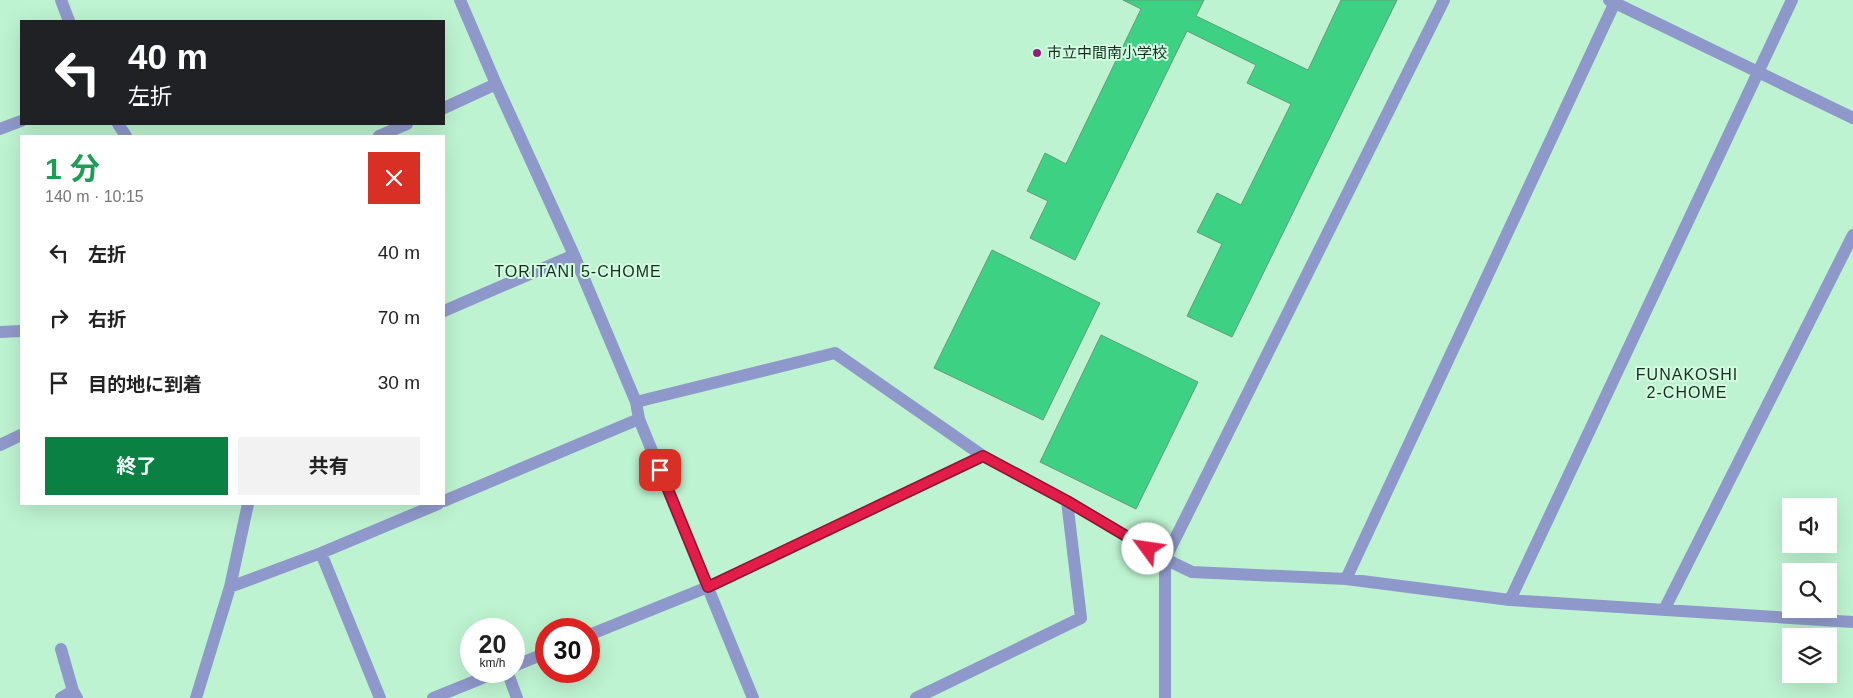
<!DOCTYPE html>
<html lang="ja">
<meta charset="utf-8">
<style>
body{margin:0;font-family:Helvetica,"Noto Sans JP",sans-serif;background:#f2f2f2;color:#222;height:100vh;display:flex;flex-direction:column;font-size:19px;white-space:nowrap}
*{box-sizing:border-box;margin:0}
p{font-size:16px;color:#767676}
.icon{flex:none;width:28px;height:28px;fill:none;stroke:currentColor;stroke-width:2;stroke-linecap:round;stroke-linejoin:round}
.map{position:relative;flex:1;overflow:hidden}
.details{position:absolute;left:20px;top:135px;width:425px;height:370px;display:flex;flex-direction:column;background:#fff;border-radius:0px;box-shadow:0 5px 20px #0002}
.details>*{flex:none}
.guide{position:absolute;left:20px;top:20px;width:425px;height:105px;border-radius:0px;box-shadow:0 5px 20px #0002;background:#202124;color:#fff;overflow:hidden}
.tools{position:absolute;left:1782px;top:498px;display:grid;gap:10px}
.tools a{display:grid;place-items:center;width:55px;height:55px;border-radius:0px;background:#fff;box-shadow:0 5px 20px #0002;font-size:25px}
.speed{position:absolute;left:460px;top:618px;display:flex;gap:10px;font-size:25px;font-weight:700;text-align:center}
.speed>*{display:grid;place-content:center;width:65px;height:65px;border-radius:50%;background:#fff;box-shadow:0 5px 20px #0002;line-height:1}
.speed small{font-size:12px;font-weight:400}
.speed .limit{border:8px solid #d22;background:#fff;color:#111}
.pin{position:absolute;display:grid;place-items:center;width:42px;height:42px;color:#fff;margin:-21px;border-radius:10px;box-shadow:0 2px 8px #0006}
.me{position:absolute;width:55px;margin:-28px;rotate:301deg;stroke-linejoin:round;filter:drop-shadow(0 0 4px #0008)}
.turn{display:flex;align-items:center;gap:18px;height:105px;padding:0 25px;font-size:22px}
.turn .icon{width:65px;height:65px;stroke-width:2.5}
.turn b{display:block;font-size:35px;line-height:42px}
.round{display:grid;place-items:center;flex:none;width:52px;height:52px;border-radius:0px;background:#f2f2f2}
.head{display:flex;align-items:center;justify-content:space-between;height:85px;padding:0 25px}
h1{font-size:30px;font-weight:700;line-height:38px;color:#1e9e55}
.primary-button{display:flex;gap:10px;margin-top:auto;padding:10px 25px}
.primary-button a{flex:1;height:58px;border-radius:0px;background:#0b8043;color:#fff;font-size:20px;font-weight:700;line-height:58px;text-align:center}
.primary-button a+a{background:#f2f2f2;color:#222}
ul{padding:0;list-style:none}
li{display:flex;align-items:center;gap:15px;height:65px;padding:0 25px}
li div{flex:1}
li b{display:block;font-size:19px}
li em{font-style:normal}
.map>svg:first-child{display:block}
</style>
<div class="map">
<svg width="1853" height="698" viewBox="0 0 1853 698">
<rect width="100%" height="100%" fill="#bdf3d0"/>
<!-- building -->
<path fill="#3dd184" stroke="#669a79" d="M1123 0H1204L1196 16 1308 70 1341 0H1397L1232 337 1187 316 1222 244 1197 232 1217 193 1241 205 1291 104 1247 83 1256 65 1187 31 1075 260 1030 238 1048 201 1027 191 1045 153 1066 164 1141 9Z
M992 250 1100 303 1043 420 934 368Z
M1101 335 1198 382 1136 509 1040 462Z"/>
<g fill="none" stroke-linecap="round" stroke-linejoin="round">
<!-- minor -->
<path stroke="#8f98ca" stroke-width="12" d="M61 0 69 21
M460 0 496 84 574 255 636 402 639 419 753 698
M1609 0 1853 118
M444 108 496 84
M118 124 126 136
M0 129 21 121
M379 136 407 124
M444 311 574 255
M0 332 21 331
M636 402 835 353 983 456 1067 501 1165 559 1192 572 1346 579 1510 600 1853 622
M0 445 21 435
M444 501 639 419
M321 553 380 698
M1346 579 1616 0
M230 587 321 553 438 504
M1510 600 1792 0
M1664 610 1853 235
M589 635 708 587 983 456
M61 649 73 691 77 698
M514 666 546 653
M507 671 517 698
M61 698 73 691
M196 698 230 587 248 504
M433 698 500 671
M916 698 1081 618 1067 501
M1165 698V559L1444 0"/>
</g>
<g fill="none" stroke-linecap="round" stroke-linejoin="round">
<!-- route casing -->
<g stroke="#92132f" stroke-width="12">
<path id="route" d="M660 470 708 587 983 456 1067 501 1148 549"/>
</g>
<!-- route -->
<use href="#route" stroke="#e11d48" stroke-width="9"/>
</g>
<!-- markers -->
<circle fill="#911e7e" stroke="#d3fee1" stroke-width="2" cx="1037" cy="53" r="5"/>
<g text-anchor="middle" stroke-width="4" stroke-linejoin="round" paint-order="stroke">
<!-- poi labels -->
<g font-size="15" fill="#182d20" stroke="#d3fee1" text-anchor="start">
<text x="1047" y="58">市立中間南小学校</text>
</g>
<!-- neighbourhood labels -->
<g font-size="16" letter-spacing="1" fill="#182d20" stroke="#d3fee1">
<text x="578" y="277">TORITANI 5-CHOME</text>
<text x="1687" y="380">FUNAKOSHI<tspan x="1687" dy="18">2-CHOME</tspan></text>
</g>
</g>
</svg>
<div class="tools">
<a><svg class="icon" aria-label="sound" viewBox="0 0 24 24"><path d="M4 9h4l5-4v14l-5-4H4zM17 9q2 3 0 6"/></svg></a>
<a><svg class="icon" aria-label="search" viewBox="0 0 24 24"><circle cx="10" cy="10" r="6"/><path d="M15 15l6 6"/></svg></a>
<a><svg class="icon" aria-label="layers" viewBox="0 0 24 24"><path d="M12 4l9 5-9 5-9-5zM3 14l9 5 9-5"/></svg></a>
</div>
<div class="speed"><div>20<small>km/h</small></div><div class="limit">30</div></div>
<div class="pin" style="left:660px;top:470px;background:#d93025"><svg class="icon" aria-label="arrive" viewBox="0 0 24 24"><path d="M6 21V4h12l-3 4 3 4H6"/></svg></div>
<svg class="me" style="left:1148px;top:549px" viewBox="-20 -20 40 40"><circle r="19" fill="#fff"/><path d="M0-13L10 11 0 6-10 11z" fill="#e11d48"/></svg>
<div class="guide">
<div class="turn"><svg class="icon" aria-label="left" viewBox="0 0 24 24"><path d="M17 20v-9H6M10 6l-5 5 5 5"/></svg><div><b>40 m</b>左折</div></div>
</div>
<section class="details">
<div class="head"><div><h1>1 分</h1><p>140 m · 10:15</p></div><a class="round" style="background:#d93025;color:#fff"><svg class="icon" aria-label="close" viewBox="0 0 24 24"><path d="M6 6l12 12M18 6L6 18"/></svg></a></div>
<ul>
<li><svg class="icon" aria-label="left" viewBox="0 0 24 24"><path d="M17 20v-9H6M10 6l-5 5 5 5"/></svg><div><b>左折</b></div><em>40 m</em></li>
<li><svg class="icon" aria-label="right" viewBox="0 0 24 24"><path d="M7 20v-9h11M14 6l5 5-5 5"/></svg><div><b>右折</b></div><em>70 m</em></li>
<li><svg class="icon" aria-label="arrive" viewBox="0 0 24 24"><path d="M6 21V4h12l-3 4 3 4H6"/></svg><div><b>目的地に到着</b></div><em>30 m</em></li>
</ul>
<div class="primary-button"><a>終了</a><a>共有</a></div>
</section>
</div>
